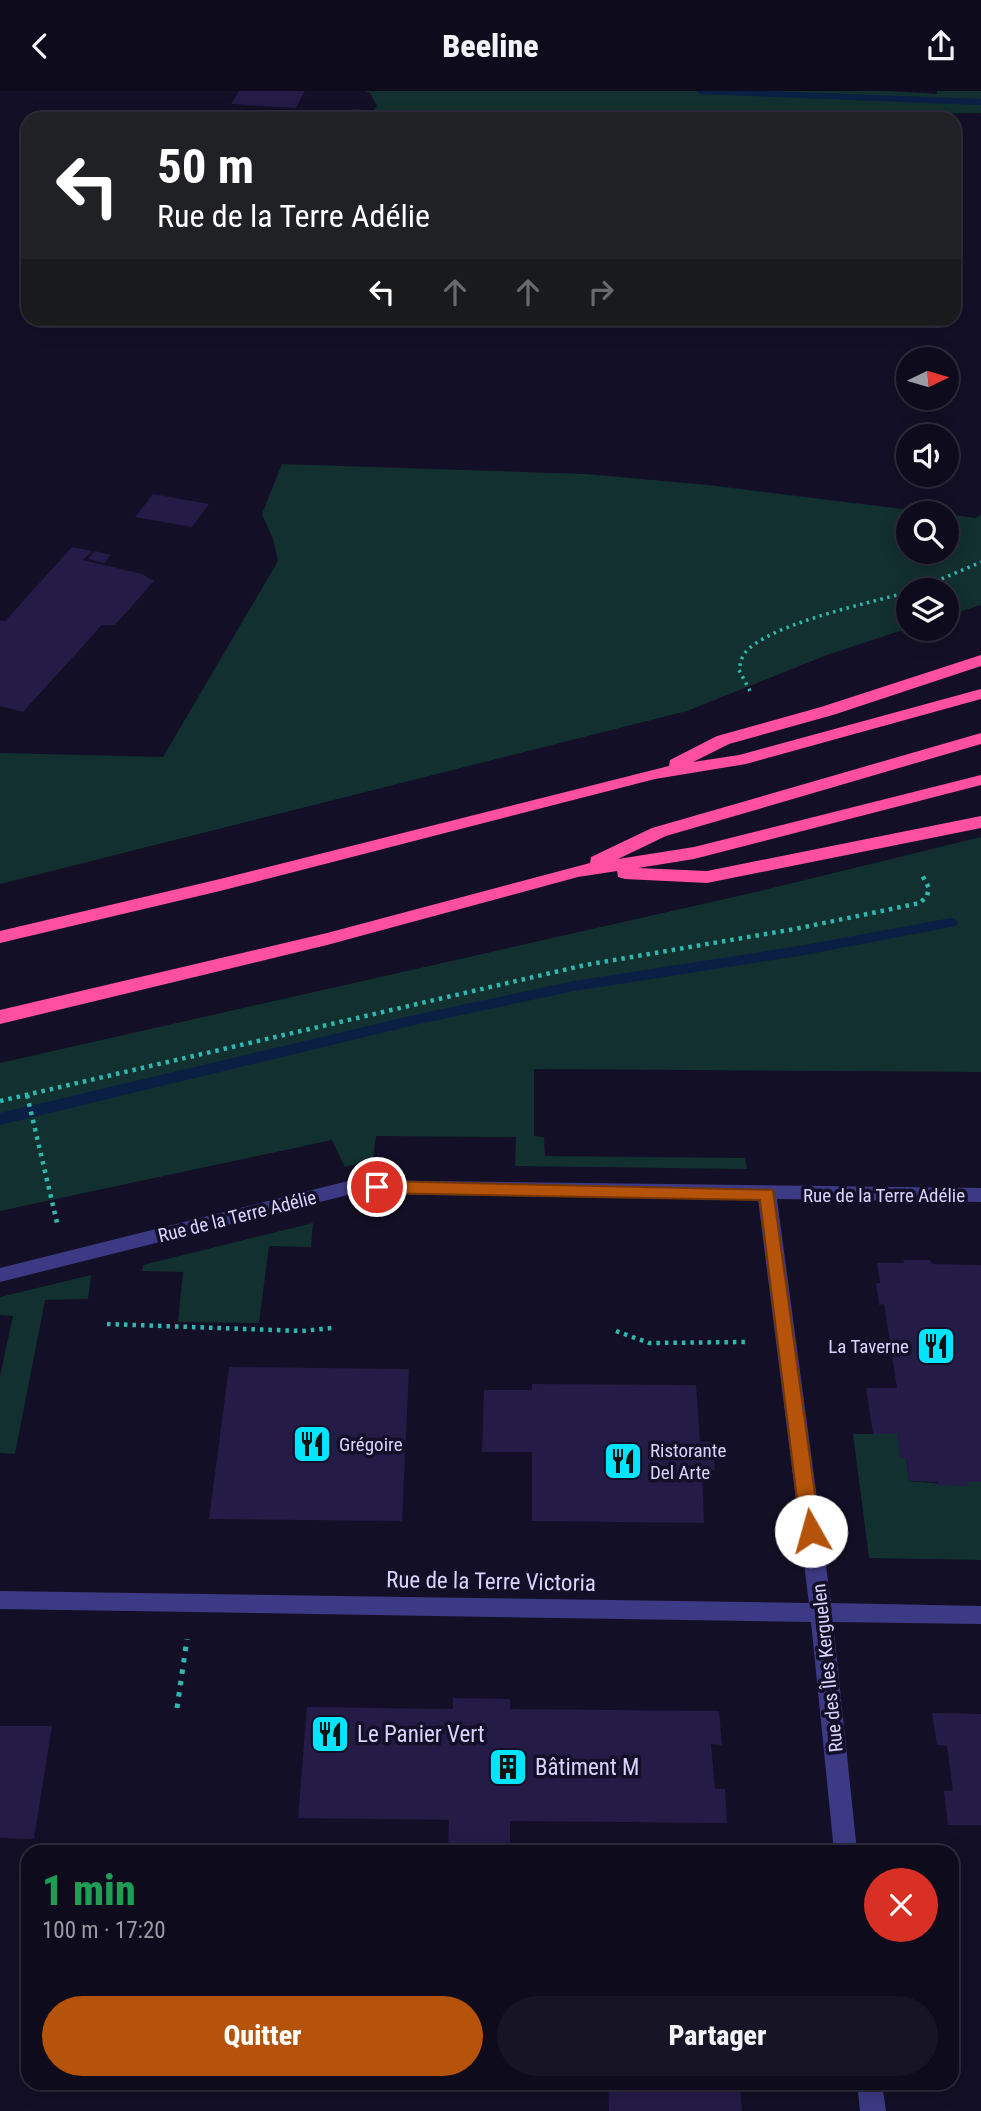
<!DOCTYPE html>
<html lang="fr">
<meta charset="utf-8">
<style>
body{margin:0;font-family:"Roboto Condensed",sans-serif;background:#171425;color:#f1f3f6;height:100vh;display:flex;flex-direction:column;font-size:26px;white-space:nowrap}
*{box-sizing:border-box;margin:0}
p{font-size:23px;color:#9b9ba3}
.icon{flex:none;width:38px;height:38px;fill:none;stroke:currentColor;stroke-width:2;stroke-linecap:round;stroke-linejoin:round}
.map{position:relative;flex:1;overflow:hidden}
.details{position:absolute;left:21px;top:1754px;width:938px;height:245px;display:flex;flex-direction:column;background:#0e0b1c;border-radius:21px;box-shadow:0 4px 18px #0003,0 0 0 2px #2e2b3b}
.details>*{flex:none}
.banner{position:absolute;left:21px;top:21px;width:940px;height:214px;border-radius:21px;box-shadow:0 4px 18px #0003,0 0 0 2px #2e2b3b;background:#202124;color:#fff;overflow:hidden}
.needle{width:46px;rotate:85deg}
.fabs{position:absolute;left:896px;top:256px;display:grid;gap:14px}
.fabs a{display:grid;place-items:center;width:63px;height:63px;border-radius:50%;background:#0e0b1c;box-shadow:0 4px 18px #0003,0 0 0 2px #2e2b3b;font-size:35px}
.pin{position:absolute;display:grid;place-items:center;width:60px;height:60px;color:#fff;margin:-30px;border:4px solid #fff;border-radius:50%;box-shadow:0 2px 7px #0007}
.me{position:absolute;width:77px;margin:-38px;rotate:353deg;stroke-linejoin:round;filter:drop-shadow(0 0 5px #0008)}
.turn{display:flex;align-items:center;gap:24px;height:147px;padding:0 21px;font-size:32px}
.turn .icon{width:91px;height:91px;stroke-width:2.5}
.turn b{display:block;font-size:49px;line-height:60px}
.lanes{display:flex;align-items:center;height:66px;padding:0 21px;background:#0003;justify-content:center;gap:35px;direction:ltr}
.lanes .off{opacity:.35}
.round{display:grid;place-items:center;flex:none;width:74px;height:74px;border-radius:37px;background:#171425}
.summary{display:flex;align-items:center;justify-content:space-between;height:119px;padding:0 21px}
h1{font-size:42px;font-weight:800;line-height:52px;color:#1e9e55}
.action{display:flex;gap:14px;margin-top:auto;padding:14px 21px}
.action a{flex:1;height:80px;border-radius:42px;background:#b45309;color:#fff;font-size:28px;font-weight:800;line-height:80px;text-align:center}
.action a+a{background:#171425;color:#f1f3f6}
header{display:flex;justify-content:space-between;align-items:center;height:91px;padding:0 21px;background:#0e0b1c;font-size:32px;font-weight:800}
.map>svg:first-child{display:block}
</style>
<header><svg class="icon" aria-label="back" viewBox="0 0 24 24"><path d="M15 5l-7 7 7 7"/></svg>Beeline<svg class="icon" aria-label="share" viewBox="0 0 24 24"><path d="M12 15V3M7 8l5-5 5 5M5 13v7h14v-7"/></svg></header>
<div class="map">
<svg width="981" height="2020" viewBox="0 0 981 2020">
<rect width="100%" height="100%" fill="#130f26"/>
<!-- green -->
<path fill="#12302f" d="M365 0H888L937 3V0H981V22L910 23 907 28H367L377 15 370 2Z
M282 373 586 383 708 394 935 422H908V460H947V423L975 427 981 424V514L947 525V499H908L909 537 827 564 687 620 0 793V662L163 666 278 470 273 448 262 423Z
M981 746V981L534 978V1045L544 1046 545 1065 745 1067 747 1078 515 1075 516 1046 376 1045 372 1075 356 1073 345 1076 332 1049 0 1120V972L756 801Z
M313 1132 311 1156 269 1155 259 1232 178 1231 183 1181 142 1180 143 1174Z
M91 1184 88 1208 45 1209 15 1363 0 1362V1285L13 1225 0 1224V1206Z
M853 1343H897L906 1367 909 1390 968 1395V1391H981V1469L869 1467Z"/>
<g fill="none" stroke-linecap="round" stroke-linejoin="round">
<!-- stream -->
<path fill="#0a1f44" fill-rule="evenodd" d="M696 0H767L981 8V14L700 3Z
M951 827 956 829 958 832 956 835 799 865 574 900 419 933 0 1034V1022L419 923 574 890 799 855Z"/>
</g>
<!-- building -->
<path fill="#241b47" d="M239 0H305L296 17 231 13Z
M353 18 366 19 363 28H349Z
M153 403 209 413 192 436 135 426Z
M72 456 92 460 83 469 142 483 154 490 115 534H102L23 621 0 615V529L5 530Z
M95 460 111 464 104 472 88 468Z
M903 1169H930L932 1173 981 1174V1391H968V1395L938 1394 937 1391 909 1390 906 1367H900L897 1343H873L866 1297H897L884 1213 879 1214 876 1192H880L877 1172H904Z
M229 1276 409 1278 402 1430 209 1428Z
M532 1293 696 1294 700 1351H713L715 1379H702L704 1432 532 1430V1361H482L484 1299H532Z
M453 1607 510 1608V1618L719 1620 722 1654 711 1653 715 1698H725L727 1732 510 1730V1760H448L449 1729 298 1727 307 1616 453 1618Z
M932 1622 981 1623V1734H948L944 1700H953L947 1655 937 1654Z
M0 1635H52L34 1748 0 1747Z
M608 1992H740L742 2020H609Z"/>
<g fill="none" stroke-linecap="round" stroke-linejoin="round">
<!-- path-far2 -->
<path stroke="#2fb8b0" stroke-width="3.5" stroke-dasharray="2.5 4.5" stroke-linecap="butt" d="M916 499 981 471
M750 600 739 579C740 574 741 568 744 563 767 533 870 512 908 501"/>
<!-- path-far1 -->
<path stroke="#2fb8b0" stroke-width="4.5" stroke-dasharray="3.5 5" stroke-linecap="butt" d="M27 1004 58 1136
M0 1010 585 874 795 838 920 812 927 805 929 797 922 784
M107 1233 302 1240 332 1237
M616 1240 649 1252 747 1251"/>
<!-- path -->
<path stroke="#2fb8b0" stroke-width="5" stroke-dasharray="4.5 7" stroke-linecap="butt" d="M177 1617 187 1548"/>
<!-- street -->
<path fill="#3d3a85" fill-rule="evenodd" d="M352 1089 981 1097V1111L777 1108 831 1512 981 1515V1533L833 1531 857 1760H834L811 1531 0 1518V1500L809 1512 758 1108 352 1103 0 1191V1177Z
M857 1992H882L886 2020H860Z"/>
<!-- highway -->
<path fill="#ff4fa3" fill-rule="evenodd" d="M981 564V575L833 624 729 653 693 671 739 664 981 598V608L746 673 655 688 220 800 0 852V840L220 788 669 675 670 669 717 645 821 616Z
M981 642V653L666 745 618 768 694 756 981 684V694L694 768 638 777 707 780 981 725V737L707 792 625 788 618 786 617 780 578 786 327 854 0 933V919L327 842 590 772 591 766 652 737Z"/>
</g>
<!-- route -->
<path fill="#b45309" stroke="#753606" stroke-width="2" d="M377 1090 773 1099 820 1440 818 1446 811 1448 804 1446 801 1440 760 1109 377 1102 369 1096Z"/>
<!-- icons -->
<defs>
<g id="restaurant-square" transform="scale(2.0125)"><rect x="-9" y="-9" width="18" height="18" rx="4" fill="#00e5ff" stroke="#130f26"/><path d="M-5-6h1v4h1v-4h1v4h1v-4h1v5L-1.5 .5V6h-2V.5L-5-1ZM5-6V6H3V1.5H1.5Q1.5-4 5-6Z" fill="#111"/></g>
<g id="building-square" transform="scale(2.0125)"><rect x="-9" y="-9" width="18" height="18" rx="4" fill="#00e5ff" stroke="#130f26"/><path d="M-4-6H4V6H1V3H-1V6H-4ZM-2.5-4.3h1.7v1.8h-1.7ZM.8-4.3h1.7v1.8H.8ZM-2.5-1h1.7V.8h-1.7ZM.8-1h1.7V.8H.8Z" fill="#111"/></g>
</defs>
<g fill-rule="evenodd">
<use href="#restaurant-square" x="936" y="1255"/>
<use href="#restaurant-square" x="312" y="1353"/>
<use href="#restaurant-square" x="623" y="1370"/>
<use href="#restaurant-square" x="330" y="1643"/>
<use href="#building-square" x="508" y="1676"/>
</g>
<g text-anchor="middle" stroke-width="7" stroke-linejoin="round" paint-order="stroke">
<!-- street labels -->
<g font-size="19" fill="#d9d4ff" stroke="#130f26">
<text x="884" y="1111">Rue de la Terre Adélie</text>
<text transform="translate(237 1125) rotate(-14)" y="7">Rue de la Terre Adélie</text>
<text transform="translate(827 1577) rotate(-96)" y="7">Rue des Îles Kerguelen</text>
</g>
<!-- poi labels -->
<g font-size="19" fill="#d9d4ff" stroke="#130f26" text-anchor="start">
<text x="909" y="1262" text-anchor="end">La Taverne</text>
<text x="339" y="1360">Grégoire</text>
<text x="650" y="1366">Ristorante<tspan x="650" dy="22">Del Arte</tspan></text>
</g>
<!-- near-street labels -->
<g font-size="23" fill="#d9d4ff" stroke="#130f26">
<text transform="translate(491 1490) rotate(1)" y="8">Rue de la Terre Victoria</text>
</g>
<!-- near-poi labels -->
<g font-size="23" fill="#d9d4ff" stroke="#130f26" text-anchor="start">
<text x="357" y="1651">Le Panier Vert</text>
<text x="535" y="1684">Bâtiment M</text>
</g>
</g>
</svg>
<div class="fabs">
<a><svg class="needle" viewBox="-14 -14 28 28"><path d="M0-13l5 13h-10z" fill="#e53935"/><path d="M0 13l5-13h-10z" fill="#9b9ba3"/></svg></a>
<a><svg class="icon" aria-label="sound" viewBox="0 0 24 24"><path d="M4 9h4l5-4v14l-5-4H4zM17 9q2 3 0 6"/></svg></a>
<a><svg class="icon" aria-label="search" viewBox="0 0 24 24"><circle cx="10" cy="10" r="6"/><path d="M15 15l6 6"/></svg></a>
<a><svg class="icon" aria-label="layers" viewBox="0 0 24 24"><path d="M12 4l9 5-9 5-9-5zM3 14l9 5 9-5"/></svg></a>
</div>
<div class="pin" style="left:377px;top:1096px;background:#d93025"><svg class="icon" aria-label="arrive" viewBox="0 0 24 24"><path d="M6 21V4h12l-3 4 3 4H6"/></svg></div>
<svg class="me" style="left:811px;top:1440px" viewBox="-20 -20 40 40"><circle r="19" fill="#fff"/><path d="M0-13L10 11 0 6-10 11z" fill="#b45309"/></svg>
<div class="banner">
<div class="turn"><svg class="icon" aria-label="left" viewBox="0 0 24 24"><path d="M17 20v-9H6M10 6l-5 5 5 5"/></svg><div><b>50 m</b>Rue de la Terre Adélie</div></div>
<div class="lanes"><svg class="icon" aria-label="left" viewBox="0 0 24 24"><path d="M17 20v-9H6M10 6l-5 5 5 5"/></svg><svg class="icon off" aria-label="ahead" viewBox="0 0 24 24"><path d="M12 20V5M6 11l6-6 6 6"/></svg><svg class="icon off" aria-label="ahead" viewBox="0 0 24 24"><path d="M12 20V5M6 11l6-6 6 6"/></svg><svg class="icon off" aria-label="right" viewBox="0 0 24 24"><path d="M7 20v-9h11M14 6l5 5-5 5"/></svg></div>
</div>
<section class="details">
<div class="summary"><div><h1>1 min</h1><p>100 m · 17:20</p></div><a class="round" style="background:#d93025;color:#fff"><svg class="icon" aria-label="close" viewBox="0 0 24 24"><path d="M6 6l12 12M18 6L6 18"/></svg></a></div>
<div class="action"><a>Quitter</a><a>Partager</a></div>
</section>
</div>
